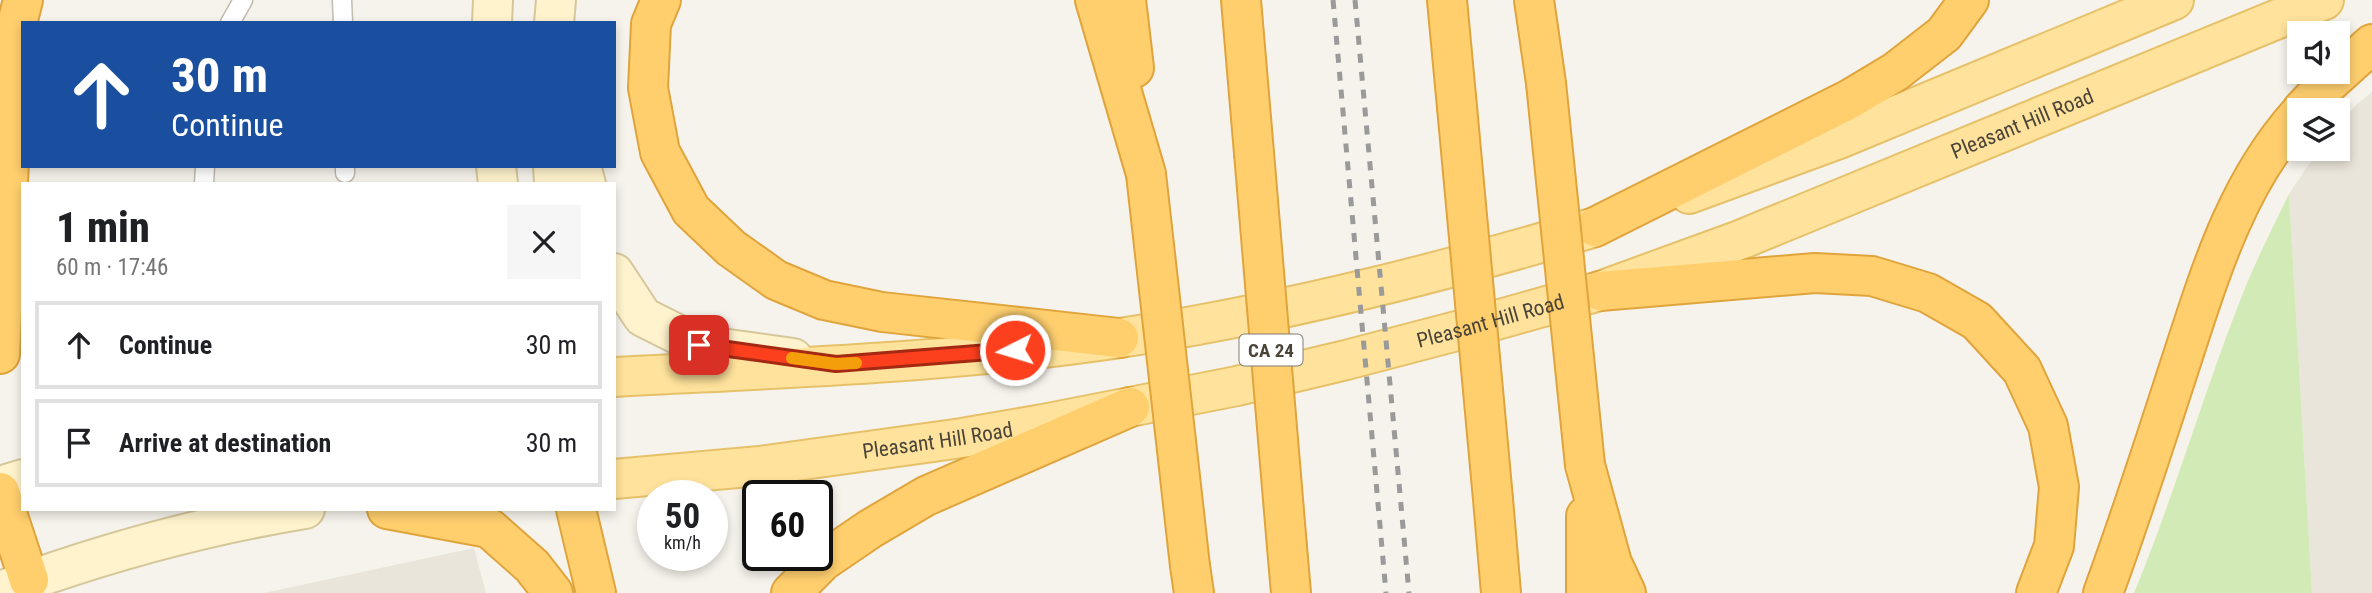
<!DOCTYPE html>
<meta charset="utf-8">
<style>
body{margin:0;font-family:"Roboto Condensed",sans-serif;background:#f6f6f6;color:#202124;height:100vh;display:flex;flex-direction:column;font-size:26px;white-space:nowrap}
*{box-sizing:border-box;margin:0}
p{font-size:23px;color:#757577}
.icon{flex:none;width:38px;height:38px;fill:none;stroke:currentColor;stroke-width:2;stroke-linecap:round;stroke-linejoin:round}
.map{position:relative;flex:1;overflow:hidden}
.side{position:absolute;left:21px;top:182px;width:595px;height:329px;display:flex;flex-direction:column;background:#fff;border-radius:0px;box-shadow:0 4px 10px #0003}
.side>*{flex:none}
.hud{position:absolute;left:21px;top:21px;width:595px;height:147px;border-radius:0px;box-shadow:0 4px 10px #0003;background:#1a4fa0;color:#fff;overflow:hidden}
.controls{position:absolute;left:2287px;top:21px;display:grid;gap:14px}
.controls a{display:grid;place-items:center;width:63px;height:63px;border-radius:0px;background:#fff;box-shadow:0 4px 10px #0003;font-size:35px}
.speed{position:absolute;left:637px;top:480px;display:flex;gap:14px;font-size:35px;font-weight:700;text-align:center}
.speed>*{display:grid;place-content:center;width:91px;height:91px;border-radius:50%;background:#fff;box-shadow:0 4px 10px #0003;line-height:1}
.speed small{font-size:18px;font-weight:400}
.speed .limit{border:4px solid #111;border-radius:10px;background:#fff;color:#111}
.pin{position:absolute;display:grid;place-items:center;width:60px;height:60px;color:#fff;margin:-30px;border-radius:14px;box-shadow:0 4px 10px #0006}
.me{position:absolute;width:77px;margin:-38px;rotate:265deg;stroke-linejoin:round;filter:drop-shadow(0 0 5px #0008)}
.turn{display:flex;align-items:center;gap:24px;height:147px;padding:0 35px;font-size:32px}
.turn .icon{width:91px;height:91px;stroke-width:2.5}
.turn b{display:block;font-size:49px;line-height:60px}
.round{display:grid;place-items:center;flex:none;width:74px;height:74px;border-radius:0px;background:#f6f6f6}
.headline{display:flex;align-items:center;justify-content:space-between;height:119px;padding:0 35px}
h1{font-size:42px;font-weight:800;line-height:52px}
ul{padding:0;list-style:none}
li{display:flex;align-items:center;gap:21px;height:88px;margin:0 14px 10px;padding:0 21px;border:4px solid #e0e0e0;border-radius:0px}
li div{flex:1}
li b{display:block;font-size:26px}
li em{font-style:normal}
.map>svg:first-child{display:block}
</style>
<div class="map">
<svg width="2372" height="593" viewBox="0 0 2372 593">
<rect width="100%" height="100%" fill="#f6f3ec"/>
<!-- residential -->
<path fill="#eae5da" d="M2372 92V593H2312L2289 194 2319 149H2338V126L2356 105Z
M474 548 486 593H264Z"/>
<!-- green -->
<path fill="#d2eab5" d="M2289 194 2312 593H2134C2173 499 2201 401 2238 306 2252 268 2271 231 2289 194Z"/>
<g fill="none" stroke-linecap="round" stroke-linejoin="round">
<!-- lane casing -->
<g stroke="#c2bbae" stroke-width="21">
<path id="lane" d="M342 0 343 23
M230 23 243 0
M345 166V173
M204 184 205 166"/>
</g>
<!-- secondary casing -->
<g stroke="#d6c79b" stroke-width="42">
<path id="secondary" d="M492 23 493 0
M554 23 556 0
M496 166 498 184
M553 166 554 184
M581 166 586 184
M614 273 643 317 699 345 793 358
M0 486 23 479
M0 591C100 554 200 526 305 509"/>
</g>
<!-- primary casing -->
<g stroke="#e6c16a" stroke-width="42">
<g id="primary">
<path d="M1689 194 1839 139 2174 0"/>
<path d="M614 377C782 368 953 363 1120 338 1280 314 1437 274 1592 228"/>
<path id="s1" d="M614 479 760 466 962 438 1043 424 1237 386 1346 360 1468 328 1600 291 1740 240 2324 0"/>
</g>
</g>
<!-- highway casing -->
<g stroke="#e0a43c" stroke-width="42">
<path id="highway" d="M661 0 651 24 648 88 660 152 691 210 731 248 776 280 824 300 882 312 1119 338
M1095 0 1146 174
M1126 0 1134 68
M1241 0 1254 153
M1447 0 1457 107
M1534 0 1546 83
M2302 110 2320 91 2372 44
M1595 227 1850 99 1895 72 1944 34 1969 0
M1600 291 1815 273 1872 276 1928 293 1977 321 2022 370 2048 426 2059 487 2054 546 2036 593
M0 354 15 32 23 0
M1585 465 1612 563 1626 593
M0 492 29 580
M1493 499 1501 593
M387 509 489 528 532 566 553 593
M576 509 596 593
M1586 516V593
M1287 547 1291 593
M1190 566 1194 593
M791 593 823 561 870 529 926 496 1130 407
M2103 593C2130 520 2154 445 2178 371 2208 280 2234 186 2300 113"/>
</g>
<!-- lane -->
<use href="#lane" stroke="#fff" stroke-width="18"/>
<!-- secondary -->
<use href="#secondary" stroke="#fff3cd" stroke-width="38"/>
<!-- primary -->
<use href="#primary" stroke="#ffe39c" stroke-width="38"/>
<!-- highway -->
<use href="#highway" stroke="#ffcf6e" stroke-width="38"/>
<!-- rail -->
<path stroke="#9a9a9a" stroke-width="5" stroke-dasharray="9 9" stroke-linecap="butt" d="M1333 0 1386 593
M1355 0 1409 593"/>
<!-- highway-bridge casing -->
<g stroke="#e0a43c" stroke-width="42" stroke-linecap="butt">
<path id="highway-bridge" d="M1546 83 1585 465
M1457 107 1493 499
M1254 153 1287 547
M1146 174 1190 566"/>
</g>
<!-- highway-bridge -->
<use href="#highway-bridge" stroke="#ffcf6e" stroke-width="38"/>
</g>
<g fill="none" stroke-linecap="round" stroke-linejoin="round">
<!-- route casing -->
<g stroke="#a42913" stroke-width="18">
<path id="route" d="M699 345 836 364 1015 350"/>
</g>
<!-- route -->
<use href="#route" stroke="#fc3f1d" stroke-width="12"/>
<!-- slow -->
<path stroke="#f59e0b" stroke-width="12" d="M792 358 836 364 856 363"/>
</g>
<g text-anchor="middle" stroke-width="7" stroke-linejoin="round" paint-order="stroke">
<!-- shield labels -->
<rect fill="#fff" stroke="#817c74" stroke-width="2" x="1239.5" y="334.5" width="63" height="31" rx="5"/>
<g font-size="19" font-weight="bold" fill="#4b4439">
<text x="1271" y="357">CA 24</text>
</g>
<!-- street labels -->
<g font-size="21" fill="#4b4439" stroke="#fff">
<text dy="7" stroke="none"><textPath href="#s1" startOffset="1460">Pleasant Hill Road</textPath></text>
<text dy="7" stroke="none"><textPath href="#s1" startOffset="892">Pleasant Hill Road</textPath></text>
<text dy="7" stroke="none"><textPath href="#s1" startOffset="326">Pleasant Hill Road</textPath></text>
</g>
</g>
</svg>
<div class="controls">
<a><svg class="icon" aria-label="sound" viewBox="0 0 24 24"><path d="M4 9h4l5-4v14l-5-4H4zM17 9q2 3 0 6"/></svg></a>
<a><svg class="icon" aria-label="layers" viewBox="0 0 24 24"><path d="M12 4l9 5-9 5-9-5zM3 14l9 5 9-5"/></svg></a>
</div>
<div class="speed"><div>50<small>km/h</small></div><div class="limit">60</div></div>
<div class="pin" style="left:699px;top:345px;background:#d93025"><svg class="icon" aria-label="arrive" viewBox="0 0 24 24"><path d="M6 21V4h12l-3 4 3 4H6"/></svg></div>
<svg class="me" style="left:1015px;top:350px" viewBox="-20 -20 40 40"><circle r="17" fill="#fc3f1d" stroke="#fff" stroke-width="3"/><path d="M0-11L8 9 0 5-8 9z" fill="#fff"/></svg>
<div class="hud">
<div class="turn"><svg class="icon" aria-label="ahead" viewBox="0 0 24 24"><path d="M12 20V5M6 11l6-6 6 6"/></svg><div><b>30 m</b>Continue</div></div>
</div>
<section class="side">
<div class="headline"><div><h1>1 min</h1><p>60 m · 17:46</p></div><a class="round"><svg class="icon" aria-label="close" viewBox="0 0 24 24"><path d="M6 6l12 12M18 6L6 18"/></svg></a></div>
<ul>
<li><svg class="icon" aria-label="ahead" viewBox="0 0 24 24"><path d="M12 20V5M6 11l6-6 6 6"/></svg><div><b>Continue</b></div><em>30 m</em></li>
<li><svg class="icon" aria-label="arrive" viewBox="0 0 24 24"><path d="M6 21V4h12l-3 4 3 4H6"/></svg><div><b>Arrive at destination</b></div><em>30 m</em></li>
</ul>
</section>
</div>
